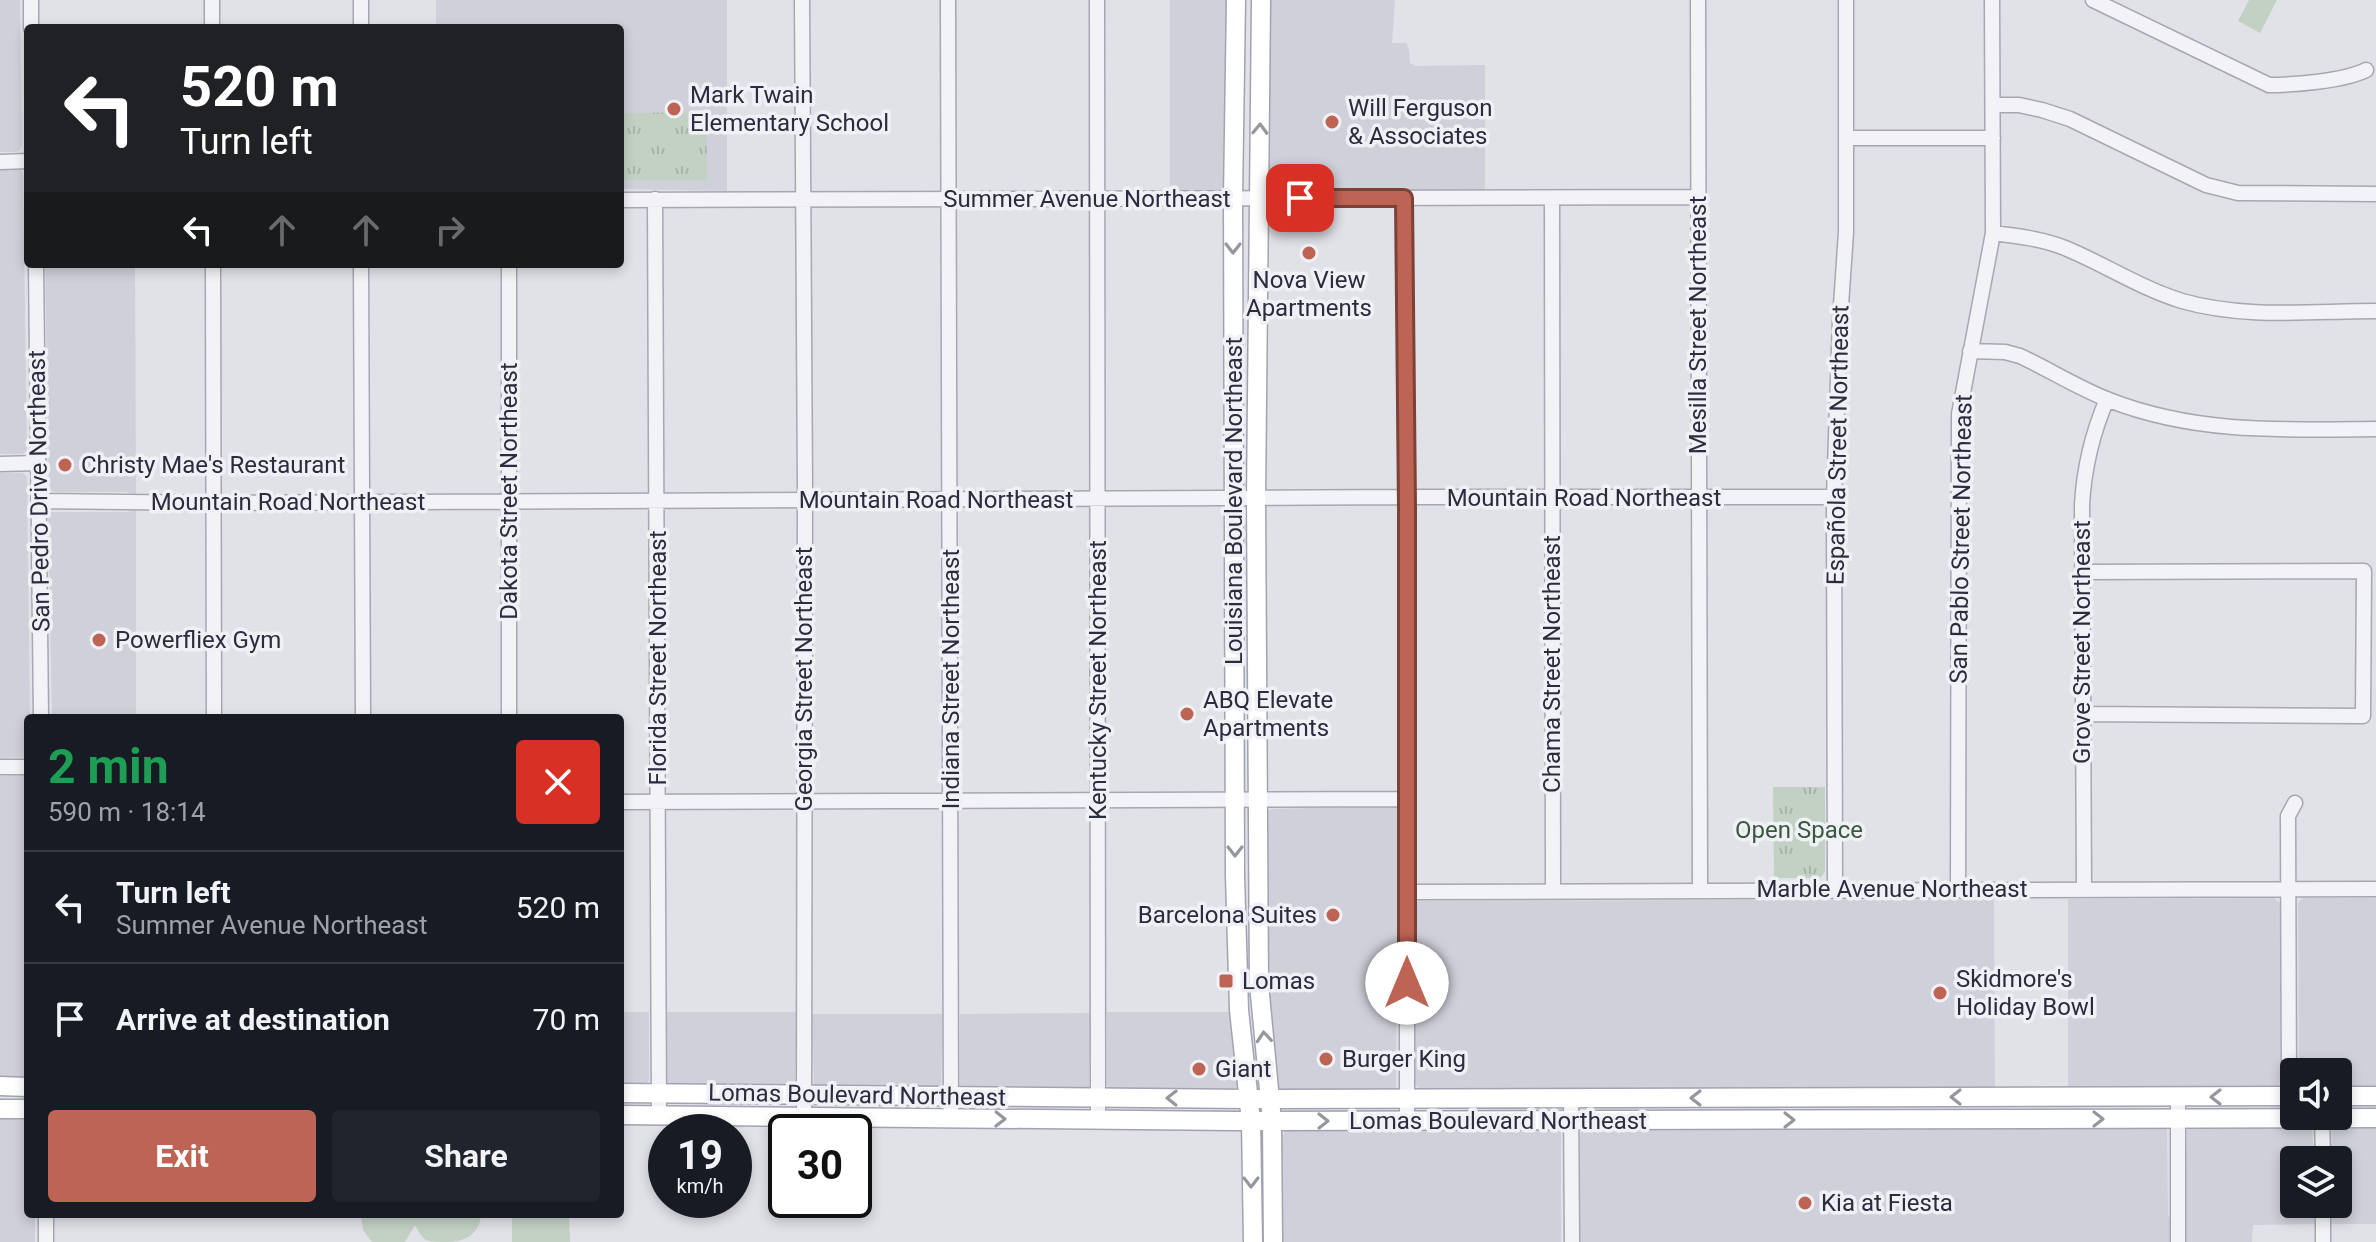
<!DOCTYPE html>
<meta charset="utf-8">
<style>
body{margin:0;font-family:Roboto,sans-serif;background:#20242c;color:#f1f3f6;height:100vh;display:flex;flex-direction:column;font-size:30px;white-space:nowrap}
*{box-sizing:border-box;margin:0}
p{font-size:26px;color:#9ea1a6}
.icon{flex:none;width:44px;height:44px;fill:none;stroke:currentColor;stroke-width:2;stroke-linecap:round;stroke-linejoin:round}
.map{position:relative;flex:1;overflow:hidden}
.details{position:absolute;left:24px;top:714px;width:600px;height:504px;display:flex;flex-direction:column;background:#171b24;border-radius:8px;box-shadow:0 4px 12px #0003}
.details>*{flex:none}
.top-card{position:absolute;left:24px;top:24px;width:600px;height:244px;border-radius:8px;box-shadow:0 4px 12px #0003;background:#202124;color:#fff;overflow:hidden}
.controls{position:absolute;left:2280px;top:1058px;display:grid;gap:16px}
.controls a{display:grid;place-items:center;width:72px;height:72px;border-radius:8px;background:#171b24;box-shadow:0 4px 12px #0003;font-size:40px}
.speed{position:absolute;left:648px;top:1114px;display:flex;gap:16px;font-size:40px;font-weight:700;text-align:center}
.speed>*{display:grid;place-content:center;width:104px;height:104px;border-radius:50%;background:#171b24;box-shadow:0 4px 12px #0003;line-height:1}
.speed small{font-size:20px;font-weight:400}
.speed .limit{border:4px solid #111;border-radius:12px;background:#fff;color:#111}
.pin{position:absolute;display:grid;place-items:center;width:68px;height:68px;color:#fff;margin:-34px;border-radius:16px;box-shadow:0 4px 12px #0006}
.me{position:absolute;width:88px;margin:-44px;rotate:0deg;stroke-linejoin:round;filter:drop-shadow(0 0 6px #0008)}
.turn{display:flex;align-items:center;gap:28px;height:168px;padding:0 24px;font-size:36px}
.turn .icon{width:104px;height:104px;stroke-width:2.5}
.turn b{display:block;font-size:56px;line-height:68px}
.lanes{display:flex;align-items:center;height:76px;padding:0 24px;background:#0003;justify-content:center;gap:40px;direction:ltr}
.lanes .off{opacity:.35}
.round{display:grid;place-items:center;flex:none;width:84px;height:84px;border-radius:8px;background:#20242c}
.head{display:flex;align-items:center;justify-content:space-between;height:136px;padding:0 24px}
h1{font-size:48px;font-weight:700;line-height:60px;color:#1e9e55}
.cta{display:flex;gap:16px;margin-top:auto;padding:16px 24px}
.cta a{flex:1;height:92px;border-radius:8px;background:#be6454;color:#fff;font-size:32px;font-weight:700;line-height:92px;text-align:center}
.cta a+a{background:#20242c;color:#f1f3f6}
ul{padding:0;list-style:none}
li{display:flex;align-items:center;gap:24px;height:112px;padding:0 24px;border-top:2px solid #363941}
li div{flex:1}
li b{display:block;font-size:30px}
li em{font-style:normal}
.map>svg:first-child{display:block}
</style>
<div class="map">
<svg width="2376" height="1242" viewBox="0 0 2376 1242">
<defs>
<pattern id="grass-tufts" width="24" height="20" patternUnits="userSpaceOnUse" patternTransform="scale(2)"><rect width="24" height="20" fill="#c3d1c4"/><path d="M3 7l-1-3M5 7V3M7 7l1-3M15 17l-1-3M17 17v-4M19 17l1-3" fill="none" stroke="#a8b4a9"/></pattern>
</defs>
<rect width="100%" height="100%" fill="#e1e1e8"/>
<!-- built -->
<path fill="#cfd0d9" d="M0 0H20L22 145 19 151 14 152H0Z
M436 0H727V191L620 189V28H436Z
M1170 0H1229L1226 182 1219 191H1170Z
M1270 0H1395L1392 43H1406L1409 50 1410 63 1416 66 1485 65V190L1274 192 1266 189Z
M0 169H20L23 172 27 451 22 454H0Z
M45 264H135L136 495 126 492H54L49 490Z
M0 473H23L27 477 30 718H28V757L0 758Z
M136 510V718H52L48 516 51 512H128Z
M25 775 28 776V1075L25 1078 0 1079V776Z
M1394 806 1398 809 1396 1089 1393 1091 1279 1090 1277 1085 1267 975V811L1272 809Z
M2274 898 2280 903V1081L2278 1088 2068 1090V899Z
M2303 898H2376V1089H2338V1072H2299L2298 905 2299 901Z
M1994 899 1995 1090 1422 1091 1415 1084V903L1420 901Z
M620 1012H649V1080L646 1084 620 1086Z
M665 1012H797L795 1085 792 1088 668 1085 666 1080Z
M1107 1012H1233L1239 1090 1234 1092 1114 1091 1109 1088 1107 1083Z
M1090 1013 1089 1088 1087 1090 963 1088 960 1085V1014Z
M812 1014H943L941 1087 814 1086Z
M0 1117 28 1118V1214H35V1242H0Z
M2164 1126 2167 1129 2168 1214 2171 1224V1242H1580V1134L1582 1129 1586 1128Z
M2191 1126 2312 1127 2314 1160H2294V1204H2315V1224L2253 1225 2252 1242H2184L2187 1130Z
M2376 1126V1224H2329V1204H2338V1160H2331L2332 1128Z
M1287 1129H1558L1561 1132V1242H1281L1282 1136Z"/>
<!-- grass -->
<path fill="url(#grass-tufts)" d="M706 112 707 180H620V113Z
M1773 787H1825V872L1820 878H1774Z"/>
<!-- garden -->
<path fill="#c3d1c4" d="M2249 0H2277L2260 33 2238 21Z
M361 1214H481C480 1235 464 1242 446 1242 440 1242 432 1242 426 1240 421 1237 418 1230 415 1225L405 1242H372L363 1230Z
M512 1214H569L570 1242H512Z"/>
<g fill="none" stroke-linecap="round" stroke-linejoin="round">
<!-- minor casing -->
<g stroke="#a7a7b2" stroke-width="17">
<path id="minor" d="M31 0V28
M212 0V28
M361 0V28
M802 0 805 490 804 1117
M948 0 951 1119
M1097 0 1098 1121
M1698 0 1700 890
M2093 0 2269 85C2294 85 2344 81 2366 70
M1993 105H2019L2042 110 2070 119 2206 185 2238 193 2376 194
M1847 138H1993
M0 162 28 161
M1404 198 1407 508V1121
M1552 198 1553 891
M655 199 659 1116
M620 200 1698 197
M1993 233C2018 236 2042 239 2065 248 2104 264 2140 288 2182 301 2244 319 2312 311 2376 311
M36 264 41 718
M213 264 214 718
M361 264 363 718
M509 264V718
M1970 351 2005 352 2020 356C2050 370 2078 388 2109 400 2195 434 2285 430 2376 429
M0 464 39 463
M39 501 214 503 1407 497H1834
M2083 572 2364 571 2363 716 2083 714
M0 767H28
M620 802 1406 799
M1958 889 1959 414 1993 233 1992 0
M2084 889 2082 505C2084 468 2092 434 2107 399
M1835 890 1834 497 1840 320 1846 232V0
M1407 892 2376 889
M2289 1096 2288 816 2295 803
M1571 1098 1572 1242
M2322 1116 2323 1160
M2323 1204V1242
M46 1242V1214
M2178 1242V1097"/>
</g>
<!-- major casing -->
<g stroke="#a2a3b2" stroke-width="21">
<path id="major" d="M1236 0 1233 198 1235 876 1239 1010 1251 1121 1253 1242
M1261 0 1256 499 1259 984 1272 1121 1273 1242
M0 1086 28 1087
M620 1093 1250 1099 2294 1096
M2338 1096H2376
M0 1109H28
M620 1115 1234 1121 2376 1118"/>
</g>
<!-- minor -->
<use href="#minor" stroke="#f3f3f7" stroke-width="14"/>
<!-- major -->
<use href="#major" stroke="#fff" stroke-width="18"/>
</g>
<!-- one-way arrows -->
<defs><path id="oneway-chevron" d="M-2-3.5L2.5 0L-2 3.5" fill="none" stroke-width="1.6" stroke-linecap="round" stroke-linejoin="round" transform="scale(2)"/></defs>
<g stroke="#95969e">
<use href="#oneway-chevron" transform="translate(1260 129) rotate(-88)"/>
<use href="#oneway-chevron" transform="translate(1233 248) rotate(90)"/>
<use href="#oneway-chevron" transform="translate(1235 851) rotate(90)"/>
<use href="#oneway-chevron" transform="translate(1264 1037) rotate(-95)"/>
<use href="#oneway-chevron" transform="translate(1956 1097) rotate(180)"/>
<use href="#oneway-chevron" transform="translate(2216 1097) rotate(180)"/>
<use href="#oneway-chevron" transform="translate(1172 1098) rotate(-179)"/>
<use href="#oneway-chevron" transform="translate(1696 1098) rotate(180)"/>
<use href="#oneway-chevron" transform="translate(1000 1119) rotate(1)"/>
<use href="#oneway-chevron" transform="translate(2098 1119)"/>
<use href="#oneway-chevron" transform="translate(1789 1120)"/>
<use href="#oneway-chevron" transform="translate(1323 1121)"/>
<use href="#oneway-chevron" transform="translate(1251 1182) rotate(90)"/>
</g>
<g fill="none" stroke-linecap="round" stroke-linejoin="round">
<!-- route casing -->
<g stroke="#7c4137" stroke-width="20">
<path id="route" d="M1300 198H1404L1407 508V983"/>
</g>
<!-- route -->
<use href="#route" stroke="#be6454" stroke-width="14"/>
</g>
<!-- markers -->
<g fill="#be6454" stroke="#f0f1f6" stroke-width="3">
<circle cx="674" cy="109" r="8"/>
<circle cx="1332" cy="122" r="8"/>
<circle cx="1309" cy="253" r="8"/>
<circle cx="65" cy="465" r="8"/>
<circle cx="99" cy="640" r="8"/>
<circle cx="1187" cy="714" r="8"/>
<circle cx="1333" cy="915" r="8"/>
<rect x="1218" y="973" width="16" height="16" rx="4"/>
<circle cx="1940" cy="993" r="8"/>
<circle cx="1326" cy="1059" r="8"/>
<circle cx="1199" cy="1069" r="8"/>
<circle cx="1805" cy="1203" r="8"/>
</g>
<g text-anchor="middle" stroke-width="7" stroke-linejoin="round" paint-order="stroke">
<!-- poi labels -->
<g font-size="24" fill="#2b2c3e" stroke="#f0f1f6" text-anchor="start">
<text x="690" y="103">Mark Twain<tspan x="690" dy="28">Elementary School</tspan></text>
<text x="1348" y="116">Will Ferguson<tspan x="1348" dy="28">&amp; Associates</tspan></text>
<text x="1309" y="288" text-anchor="middle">Nova View<tspan x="1309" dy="28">Apartments</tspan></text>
<text x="81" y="473">Christy Mae's Restaurant</text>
<text x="115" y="648">Powerfliex Gym</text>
<text x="1203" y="708">ABQ Elevate<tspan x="1203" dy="28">Apartments</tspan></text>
<text x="1317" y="923" text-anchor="end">Barcelona Suites</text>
<text x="1956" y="987">Skidmore's<tspan x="1956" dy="28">Holiday Bowl</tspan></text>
<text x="1242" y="989">Lomas</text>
<text x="1342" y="1067">Burger King</text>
<text x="1215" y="1077">Giant</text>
<text x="1821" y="1211">Kia at Fiesta</text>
</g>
<!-- street labels -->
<g font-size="24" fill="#2b2c3e" stroke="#f0f1f6">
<text x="1087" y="207">Summer Avenue Northeast</text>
<text transform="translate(1698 325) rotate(-90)" y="8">Mesilla Street Northeast</text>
<text transform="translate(1838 445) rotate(-89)" y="8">Española Street Northeast</text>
<text transform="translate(39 491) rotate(-91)" y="8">San Pedro Drive Northeast</text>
<text transform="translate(509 491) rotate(-90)" y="8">Dakota Street Northeast</text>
<text x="1584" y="506">Mountain Road Northeast</text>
<text x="936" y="508">Mountain Road Northeast</text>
<text transform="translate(1234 501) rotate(-90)" y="8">Louisiana Boulevard Northeast</text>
<text x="288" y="510">Mountain Road Northeast</text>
<text transform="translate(1961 539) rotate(-89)" y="8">San Pablo Street Northeast</text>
<text transform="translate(2082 642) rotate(-90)" y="8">Grove Street Northeast</text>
<text transform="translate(658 658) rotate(-90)" y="8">Florida Street Northeast</text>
<text transform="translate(1552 664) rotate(-90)" y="8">Chama Street Northeast</text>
<text transform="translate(804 679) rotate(-90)" y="8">Georgia Street Northeast</text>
<text transform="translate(951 679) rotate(-90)" y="8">Indiana Street Northeast</text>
<text transform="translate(1098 680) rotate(-90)" y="8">Kentucky Street Northeast</text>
<text x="1892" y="897">Marble Avenue Northeast</text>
<text transform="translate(857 1095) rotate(1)" y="8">Lomas Boulevard Northeast</text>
<text x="1498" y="1129">Lomas Boulevard Northeast</text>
</g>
<!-- park labels -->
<g font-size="24" fill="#3a583d" stroke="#f0f1f6">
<text x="1799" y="838">Open Space</text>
</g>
</g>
</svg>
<div class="controls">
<a><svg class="icon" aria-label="sound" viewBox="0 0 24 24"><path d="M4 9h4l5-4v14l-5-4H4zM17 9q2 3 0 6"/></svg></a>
<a><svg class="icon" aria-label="layers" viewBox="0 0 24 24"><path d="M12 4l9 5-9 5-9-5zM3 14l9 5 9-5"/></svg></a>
</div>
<div class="speed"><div>19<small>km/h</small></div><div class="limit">30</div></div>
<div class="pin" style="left:1300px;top:198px;background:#d93025"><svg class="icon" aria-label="arrive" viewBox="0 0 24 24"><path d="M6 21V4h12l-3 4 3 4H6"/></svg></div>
<svg class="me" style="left:1407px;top:983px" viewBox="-20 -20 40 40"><circle r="19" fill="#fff"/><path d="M0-13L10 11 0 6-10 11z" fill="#be6454"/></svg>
<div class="top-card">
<div class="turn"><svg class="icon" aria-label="left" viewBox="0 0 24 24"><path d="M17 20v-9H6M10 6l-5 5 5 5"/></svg><div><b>520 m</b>Turn left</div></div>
<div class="lanes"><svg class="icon" aria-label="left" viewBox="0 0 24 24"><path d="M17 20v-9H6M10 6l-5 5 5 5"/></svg><svg class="icon off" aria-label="ahead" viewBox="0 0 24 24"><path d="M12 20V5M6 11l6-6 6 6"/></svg><svg class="icon off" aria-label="ahead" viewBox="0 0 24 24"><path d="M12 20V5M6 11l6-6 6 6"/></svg><svg class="icon off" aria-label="right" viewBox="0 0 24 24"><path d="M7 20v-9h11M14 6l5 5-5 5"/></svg></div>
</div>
<section class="details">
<div class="head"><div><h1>2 min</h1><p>590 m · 18:14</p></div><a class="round" style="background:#d93025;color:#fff"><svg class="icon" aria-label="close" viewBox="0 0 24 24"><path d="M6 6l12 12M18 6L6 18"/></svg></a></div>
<ul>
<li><svg class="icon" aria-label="left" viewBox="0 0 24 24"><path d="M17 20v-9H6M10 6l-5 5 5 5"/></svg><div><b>Turn left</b><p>Summer Avenue Northeast</p></div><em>520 m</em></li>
<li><svg class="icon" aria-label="arrive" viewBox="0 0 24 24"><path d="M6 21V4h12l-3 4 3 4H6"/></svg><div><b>Arrive at destination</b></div><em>70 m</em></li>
</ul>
<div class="cta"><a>Exit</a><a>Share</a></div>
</section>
</div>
